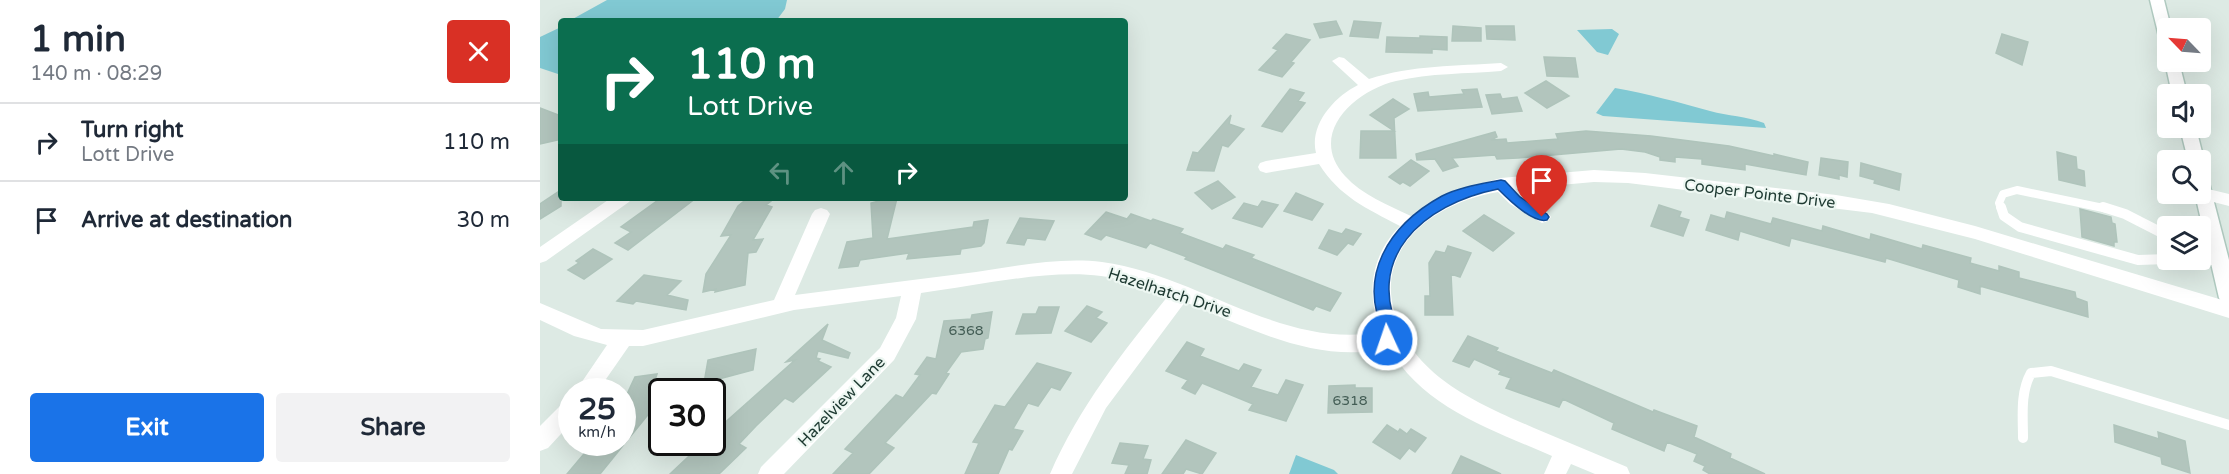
<!DOCTYPE html>
<meta charset="utf-8">
<style>
body{margin:0;font-family:"Varela Round",sans-serif;background:#f2f2f3;color:#1f2937;height:100vh;display:flex;flex-direction:column;font-size:22px;white-space:nowrap}
*{box-sizing:border-box;margin:0}
p{font-size:20px;color:#747a83}
.icon{flex:none;width:33px;height:33px;fill:none;stroke:currentColor;stroke-width:2;stroke-linecap:round;stroke-linejoin:round}
.map{position:relative;flex:1;overflow:hidden}
.details{display:flex;flex-direction:column;background:#fff;width:540px}
.details>*{flex:none}
.banner{position:absolute;left:18px;top:18px;width:570px;height:183px;border-radius:6px;box-shadow:0 6px 24px #0002;background:#0b6e4f;color:#fff;overflow:hidden}
.needle{width:39px;rotate:295deg}
.controls{position:absolute;left:1617px;top:18px;display:grid;gap:12px}
.controls a{display:grid;place-items:center;width:54px;height:54px;border-radius:6px;background:#fff;box-shadow:0 6px 24px #0002;font-size:30px}
.speed{position:absolute;left:18px;top:378px;display:flex;gap:12px;font-size:30px;font-weight:700;text-align:center}
.speed>*{display:grid;place-content:center;width:78px;height:78px;border-radius:50%;background:#fff;box-shadow:0 6px 24px #0002;line-height:1}
.speed small{font-size:15px;font-weight:400}
.speed .limit{border:3px solid #111;border-radius:9px;background:#fff;color:#111}
.pin{position:absolute;display:grid;place-items:center;width:51px;height:51px;color:#fff;margin:-62px -26px;border-radius:50% 50% 50% 0;rotate:-45deg;box-shadow:0 0 6px #0007}
.pin .icon{rotate:45deg}
.me{position:absolute;width:66px;margin:-33px;rotate:357deg;stroke-linejoin:round;filter:drop-shadow(0 0 4px #0008)}
.turn{display:flex;align-items:center;gap:21px;height:126px;padding:0 30px;font-size:27px}
.turn .icon{width:78px;height:78px;stroke-width:2.5}
.turn b{display:block;font-size:42px;line-height:51px}
.lanes{display:flex;align-items:center;height:57px;padding:0 30px;background:#0003;justify-content:center;gap:30px;direction:ltr}
.lanes .off{opacity:.35}
.round{display:grid;place-items:center;flex:none;width:63px;height:63px;border-radius:6px;background:#f2f2f3}
.headline{display:flex;align-items:center;justify-content:space-between;height:102px;padding:0 30px}
h1{font-size:36px;font-weight:700;line-height:45px}
.cta{display:flex;gap:12px;margin-top:auto;padding:12px 30px}
.cta a{flex:1;height:69px;border-radius:6px;background:#1a73e8;color:#fff;font-size:24px;font-weight:700;line-height:69px;text-align:center}
.cta a+a{background:#f2f2f3;color:#1f2937}
ul{padding:0;list-style:none}
li{display:flex;align-items:center;gap:18px;height:78px;padding:0 30px;border-top:2px solid #e0e1e3}
li div{flex:1}
li b{display:block;font-size:22px}
li em{font-style:normal}
main{display:flex;flex:1;min-height:0}
.map>svg:first-child{display:block}
</style>
<main>
<section class="details">
<div class="headline"><div><h1>1 min</h1><p>140 m · 08:29</p></div><a class="round" style="background:#d93025;color:#fff"><svg class="icon" aria-label="close" viewBox="0 0 24 24"><path d="M6 6l12 12M18 6L6 18"/></svg></a></div>
<ul>
<li><svg class="icon" aria-label="right" viewBox="0 0 24 24"><path d="M7 20v-9h11M14 6l5 5-5 5"/></svg><div><b>Turn right</b><p>Lott Drive</p></div><em>110 m</em></li>
<li><svg class="icon" aria-label="arrive" viewBox="0 0 24 24"><path d="M6 21V4h12l-3 4 3 4H6"/></svg><div><b>Arrive at destination</b></div><em>30 m</em></li>
</ul>
<div class="cta"><a>Exit</a><a>Share</a></div>
</section>
<div class="map">
<svg width="1689" height="474" viewBox="0 0 1689 474">
<rect width="100%" height="100%" fill="#ddeae4"/>
<!-- water -->
<path fill="#81c9d3" d="M67 0H247L245 9 236 21H29Z
M21 27V75L0 68V37Z
M1072 29 1079 34 1068 55 1057 52 1037 30Z
M1075 88C1108 94 1138 102 1170 111 1188 116 1206 116 1224 123L1226 128 1063 116 1056 113Z
M756 455 794 470 798 474H749Z"/>
<!-- building -->
<path fill="#b2c5bd" stroke="#afc4bb" stroke-width="1.5" d="M796 21 802 34 780 38 774 24Z
M814 21 841 23 838 38 810 36Z
M913 26 941 28V41H912Z
M946 26H974L975 40 947 39Z
M746 34 770 40 751 62 754 63 742 77 719 70 738 50 733 48Z
M1462 34 1488 42 1482 65 1456 53Z
M880 36 907 37V50L892 49V53L846 52 847 37 880 38Z
M1004 57 1035 58 1038 77 1007 76Z
M1006 81 1029 96 1007 108 985 93Z
M750 89 764 93 758 101 765 103 742 132 722 126Z
M937 89 942 107 878 111 874 94 888 92 889 97 924 94 922 90Z
M960 94 962 99 977 97 982 111 952 114 946 95Z
M853 99 869 109 854 118 856 158H820L821 131H854L830 115Z
M0 108 21 116 18 140 0 144Z
M691 115 689 124 704 129 688 147 682 145 674 171 647 170 653 152 658 153Z
M1046 131 1111 136 1189 146 1234 156V154L1268 162 1266 175 1205 164V170L1162 164V159L1135 157V162L1120 160V157L1105 152 1081 149 978 158 957 159 955 155 912 158 918 166 903 171 895 159 877 160 876 154 955 132 957 137 951 140 966 139 967 143 1018 139 1016 134Z
M1517 152 1536 157 1537 169 1544 171 1545 186 1519 180Z
M1281 158 1308 162 1307 177 1299 175V179L1279 175Z
M871 160 889 171 870 186 863 182 860 184 849 177Z
M1321 163 1361 174 1359 190 1334 183 1335 180 1320 176Z
M678 181 695 197 672 209 655 193Z
M21 190V206L0 219V204Z
M756 193 783 204 772 220 744 211Z
M121 198H156L88 250 75 243 91 232 81 227Z
M208 198H235L226 205 232 207 213 240 223 239 216 252 208 253 205 285 175 292 176 289 163 292 166 274 191 235 181 236 198 206Z
M339 198H357L347 239 433 227 434 222 448 220 444 243 441 246 421 249 420 254 367 259 369 253 320 260 318 266 299 268 307 242 333 238 331 203 339 201Z
M722 201 738 205 722 227 693 218 704 203 718 207Z
M1119 205 1141 212 1139 217 1149 220 1143 236 1111 226Z
M1540 209 1571 217 1572 223 1575 224 1577 242H1574V246L1542 237Z
M566 212 587 219 591 214 611 221 613 219 643 229 640 233 683 249 686 245 714 255 711 258 801 293 790 311 776 306 773 310 645 259 647 257 610 243 606 248 566 235 561 240 545 234Z
M1187 212 1231 224 1233 218 1282 231 1283 226 1330 240 1331 234 1382 249 1383 245 1431 258 1430 263 1459 271V266L1479 272V278L1535 292 1536 298 1547 302 1548 317 1440 286V294L1418 287 1419 280 1346 258 1345 262 1251 238 1249 246 1200 231 1198 240 1166 230 1171 215 1185 219Z
M944 215 974 233 953 251 923 231Z
M480 218 514 221 505 240 487 238 484 245 467 243Z
M806 229 821 234 813 245 808 243 797 255 779 248 789 230 802 234Z
M908 246 931 253 920 277 911 274 913 315H885V296H890L889 263 896 251 905 253Z
M53 249 72 259 44 279 28 270 39 263 36 261Z
M104 275 141 281 127 295 148 300 146 310 96 301 93 304 77 301Z
M547 306 562 312 556 318 567 323 551 342 525 331Z
M499 307H519L511 333 476 334 483 314H496Z
M452 312 448 338 445 339 443 349 421 352 406 373 409 374 396 394 392 393 345 443 354 448 329 474H293L313 453 305 449 356 395 363 398 380 375 375 374 387 357 396 359 404 321 431 319 432 315Z
M288 324 282 340 310 353 308 358 278 351 276 358 280 359 278 361 291 367 253 402 245 398 216 426 199 444 206 448 179 474H130L164 442H172V434L255 360 246 362Z
M928 336 958 348 956 351 1012 373 1014 370 1113 412 1114 410 1157 426 1154 437 1191 454 1190 458 1225 474H1170L1163 470 1165 466 1154 461 1157 454 1127 442 1124 451 1072 429 1074 423 1023 399 1019 407 966 388 971 378 959 374 961 371 934 359 929 367 913 361Z
M647 342 664 349 660 356 699 371 704 364 721 370 711 387 738 395 746 380 763 385 746 421 709 410 713 404 662 383 655 394 642 388 648 380 626 371Z
M216 349 213 370 164 383 168 360Z
M497 363 531 373 520 390 511 387 498 406 488 403 473 429 483 431 472 450 469 449 458 474H425L439 443 433 442 455 405 465 407Z
M117 374 115 380 122 379V405L115 406 60 474H27L54 442H82V405L95 377Z
M815 385V388H832V412L788 413 789 386Z
M847 425 858 432 860 429 867 434 871 429 886 438 875 452 869 448 860 459 833 442Z
M1574 425 1619 439 1618 432 1645 441 1650 473 1622 464 1621 457 1575 442Z
M646 440 676 453 662 474 646 469 643 474H622Z
M580 443 608 446 603 459 611 460 607 474H585L589 465 572 463Z
M921 456 961 474H912Z"/>
<g fill="none" stroke-linecap="round" stroke-linejoin="round">
<!-- secondary casing -->
<g stroke="#b0cac0" stroke-width="3">
<path id="secondary" d="M1610 0H1624L1631 28H1628V49L1621 45Z
M1628 59V62H1639L1647 94H1632L1625 62Z
M1640 128H1656L1664 160 1662 164 1660 160H1648Z
M1660 173 1666 175 1668 179 1689 260V305L1682 303 1679 298 1655 194H1660Z"/>
</g>
<!-- lane-far1 -->
<path stroke="#fff" stroke-width="8" d="M1461 209 1459 203 1463 194 1477 190 1568 209"/>
<!-- lane -->
<path stroke="#fff" stroke-width="10" d="M1461 207 1464 216 1480 227 1598 260 1628 259
M1563 207 1585 214 1628 236
M1660 257 1680 262
M1483 438C1483 416 1480 393 1491 373L1511 371 1689 425"/>
<!-- street -->
<path fill="#fff" fill-rule="evenodd" d="M799 57 804 58 829 79C872 65 917 66 961 63L968 67 961 71C926 74 890 73 856 81 814 91 767 134 805 176 822 195 848 205 871 216L895 200 910 192 961 178 1054 170 1105 173 1296 195 1349 204 1435 226 1689 302V318L1435 239 1332 213 1088 183 1054 182 976 189 1008 213 1011 217 1008 221 1002 223 970 204 958 192C920 198 875 219 858 256 849 275 849 294 855 314 874 377 937 403 994 428 1025 441 1056 454 1087 467L1090 474H1055L1031 464 1026 474H1004L1012 456C953 430 881 407 849 347 840 349 831 351 822 352 761 356 699 324 645 302L566 408 532 474H510C539 407 583 352 628 296 606 287 584 279 561 276 506 269 437 286 381 293L376 319 354 360 244 474H218L221 467 340 348 356 318 361 296 254 310 103 346H89L57 392H35L67 345 34 336 0 320V303L61 329 103 330 234 300 272 214 275 210 281 208 287 210 290 214 255 295C315 287 375 280 436 272 477 266 520 257 562 262 658 275 742 350 841 332 826 295 830 256 860 226 826 208 800 197 779 164L726 173 720 171 718 167 720 163 726 161 776 153C769 125 794 97 818 85L792 61Z
M1664 188 1689 194V206L1658 198 1655 194H1660V189Z
M71 198H92L89 202 6 261 0 263V247Z
M32 398V422L8 448 0 451V426L25 401Z"/>
<!-- secondary -->
<use href="#secondary" fill="#fff" fill-rule="evenodd"/>
</g>
<!-- route -->
<path fill="#1a73e8" stroke="#114b97" stroke-width="1.5" d="M961 180 965 181 980 197 1007 214 1009 217 1007 220C993 224 968 199 958 189 883 204 821 258 862 338L860 342C853 345 848 347 841 345L839 340 845 335C816 276 849 225 902 196 920 187 941 184 961 180Z"/>
<g text-anchor="middle" stroke-width="4.5" stroke-linejoin="round" paint-order="stroke">
<!-- number labels -->
<g font-size="14" fill="#435d55">
<text x="426" y="335">6368</text>
<text x="810" y="405">6318</text>
</g>
<!-- street labels -->
<g font-size="16" fill="#1e3a32" stroke="#edf7f2">
<text transform="translate(1220 193) rotate(7)" y="6">Cooper Pointe Drive</text>
<text transform="translate(630 292) rotate(18)" y="6">Hazelhatch Drive</text>
<text transform="translate(301 401) rotate(-46)" y="6">Hazelview Lane</text>
</g>
</g>
</svg>
<div class="controls">
<a><svg class="needle" viewBox="-14 -14 28 28"><path d="M0-13l5 13h-10z" fill="#e53935"/><path d="M0 13l5-13h-10z" fill="#747a83"/></svg></a>
<a><svg class="icon" aria-label="sound" viewBox="0 0 24 24"><path d="M4 9h4l5-4v14l-5-4H4zM17 9q2 3 0 6"/></svg></a>
<a><svg class="icon" aria-label="search" viewBox="0 0 24 24"><circle cx="10" cy="10" r="6"/><path d="M15 15l6 6"/></svg></a>
<a><svg class="icon" aria-label="layers" viewBox="0 0 24 24"><path d="M12 4l9 5-9 5-9-5zM3 14l9 5 9-5"/></svg></a>
</div>
<div class="speed"><div>25<small>km/h</small></div><div class="limit">30</div></div>
<div class="pin" style="left:1002px;top:217px;background:#d93025"><svg class="icon" aria-label="arrive" viewBox="0 0 24 24"><path d="M6 21V4h12l-3 4 3 4H6"/></svg></div>
<svg class="me" style="left:847px;top:340px" viewBox="-20 -20 40 40"><circle r="17" fill="#1a73e8" stroke="#fff" stroke-width="3"/><path d="M0-11L8 9 0 5-8 9z" fill="#fff"/></svg>
<div class="banner">
<div class="turn"><svg class="icon" aria-label="right" viewBox="0 0 24 24"><path d="M7 20v-9h11M14 6l5 5-5 5"/></svg><div><b>110 m</b>Lott Drive</div></div>
<div class="lanes"><svg class="icon off" aria-label="left" viewBox="0 0 24 24"><path d="M17 20v-9H6M10 6l-5 5 5 5"/></svg><svg class="icon off" aria-label="ahead" viewBox="0 0 24 24"><path d="M12 20V5M6 11l6-6 6 6"/></svg><svg class="icon" aria-label="right" viewBox="0 0 24 24"><path d="M7 20v-9h11M14 6l5 5-5 5"/></svg></div>
</div>
</div>
</main>
